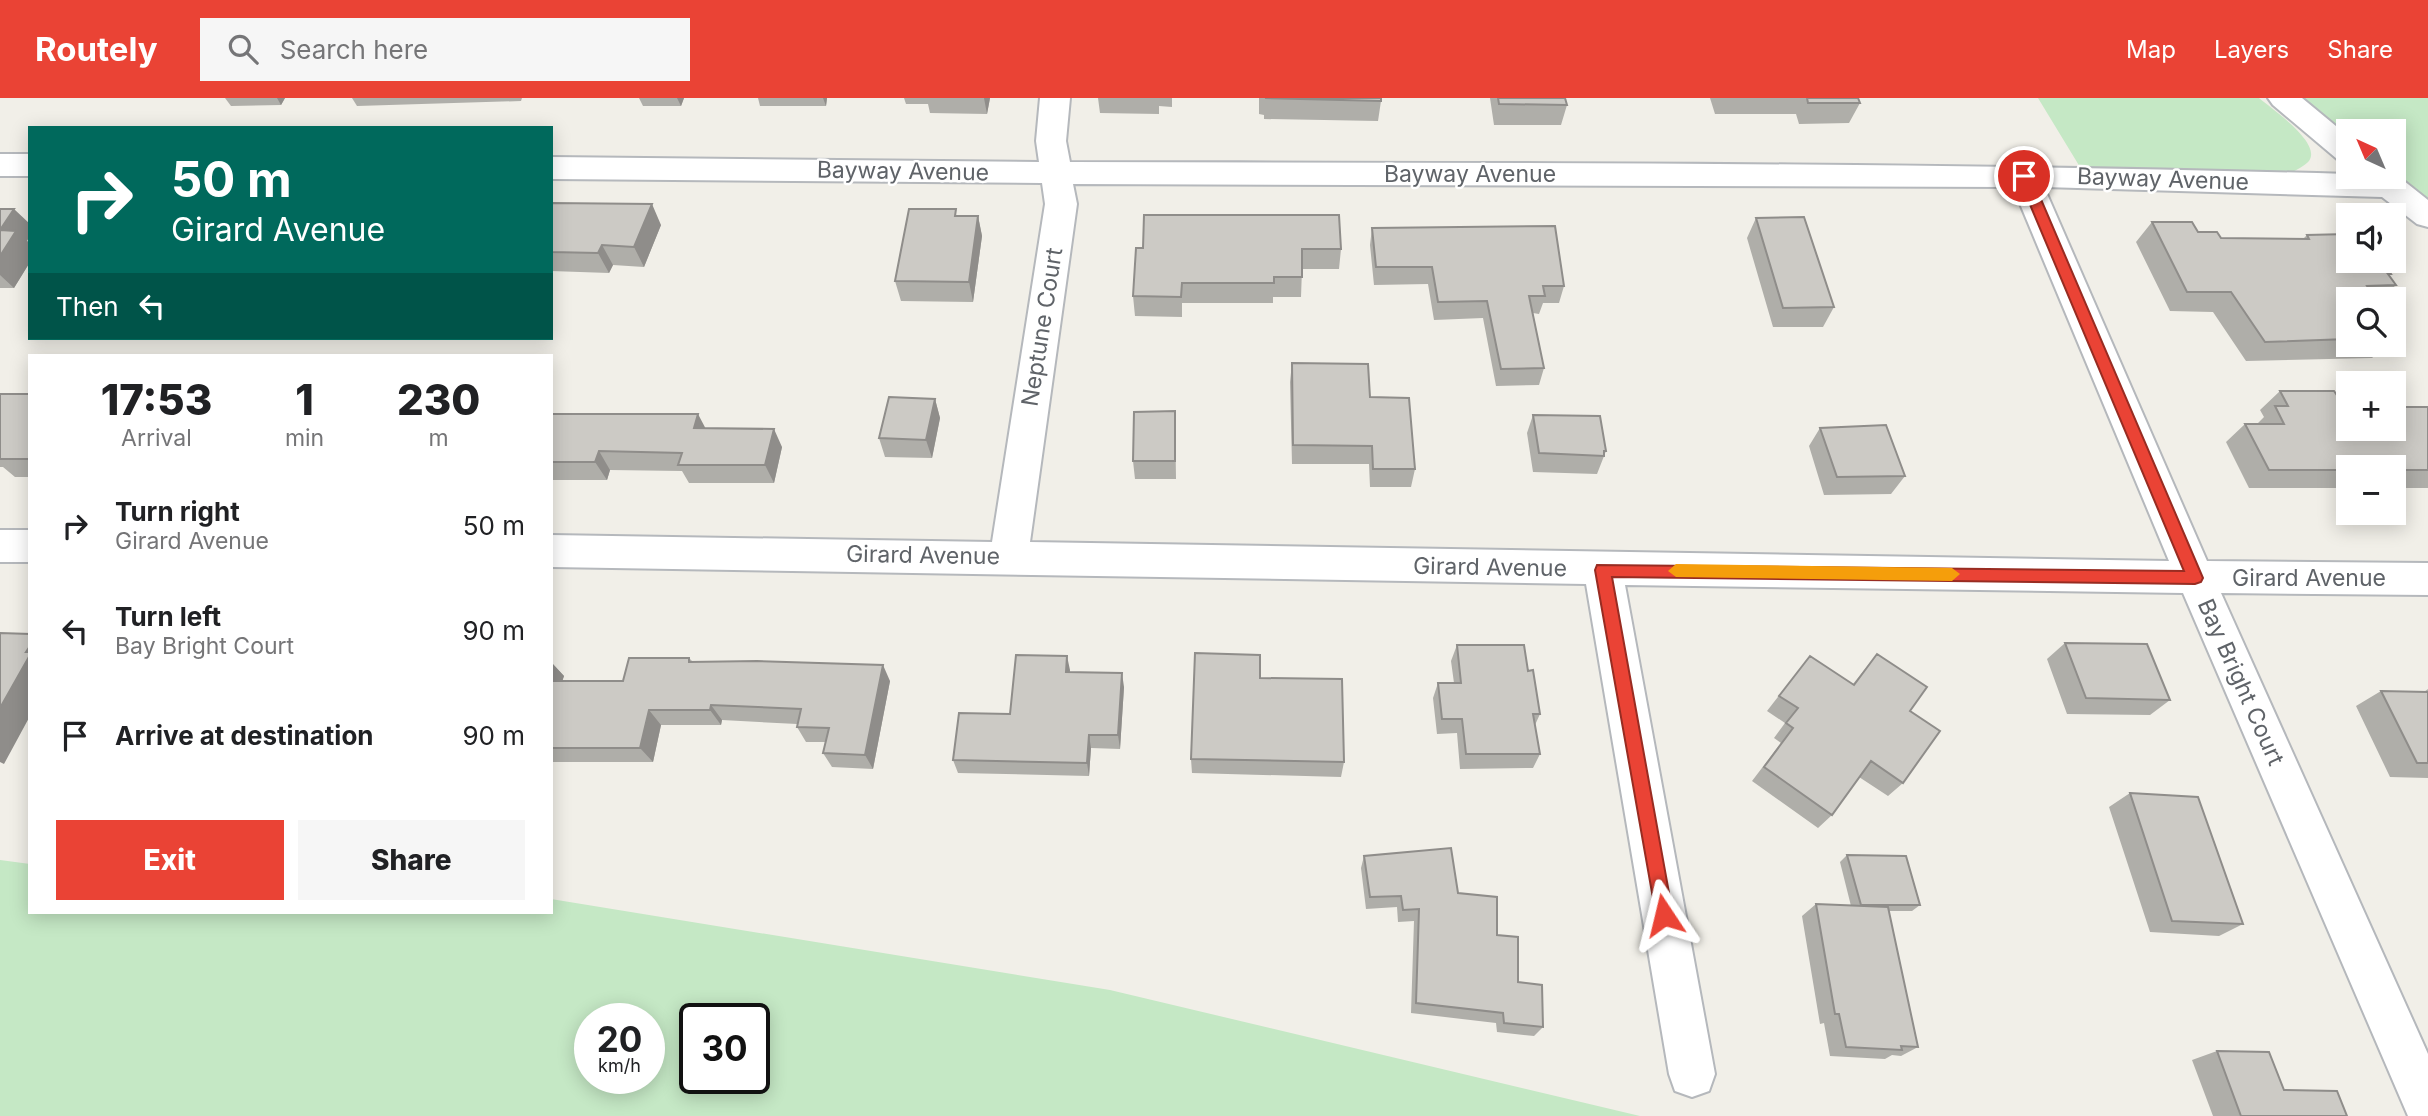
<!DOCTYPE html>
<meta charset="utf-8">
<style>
body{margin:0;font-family:Inter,sans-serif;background:#f6f6f6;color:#202124;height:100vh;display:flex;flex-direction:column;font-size:26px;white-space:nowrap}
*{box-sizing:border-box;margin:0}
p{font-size:23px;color:#757577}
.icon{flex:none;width:38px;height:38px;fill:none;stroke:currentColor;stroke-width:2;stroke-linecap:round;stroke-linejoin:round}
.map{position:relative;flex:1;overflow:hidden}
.side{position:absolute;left:28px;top:256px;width:525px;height:560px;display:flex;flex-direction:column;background:#fff;border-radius:0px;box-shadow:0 4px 18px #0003}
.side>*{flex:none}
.banner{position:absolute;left:28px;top:28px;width:525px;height:214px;border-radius:0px;box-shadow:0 4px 18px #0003;background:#00695c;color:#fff;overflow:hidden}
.needle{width:46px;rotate:316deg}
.tools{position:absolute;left:2336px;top:21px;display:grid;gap:14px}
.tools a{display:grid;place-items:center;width:70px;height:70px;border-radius:0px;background:#fff;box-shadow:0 4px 18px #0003;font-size:35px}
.speed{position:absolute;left:574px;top:905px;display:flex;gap:14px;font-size:35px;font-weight:700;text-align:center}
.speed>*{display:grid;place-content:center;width:91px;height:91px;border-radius:50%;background:#fff;box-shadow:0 4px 18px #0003;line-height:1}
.speed small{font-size:18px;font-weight:400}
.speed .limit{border:4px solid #111;border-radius:10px;background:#fff;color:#111}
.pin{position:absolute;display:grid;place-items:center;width:60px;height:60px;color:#fff;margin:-30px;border:4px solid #fff;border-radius:50%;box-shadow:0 2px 7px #0007}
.me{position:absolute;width:77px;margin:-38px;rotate:350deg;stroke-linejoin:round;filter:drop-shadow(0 0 5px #0008)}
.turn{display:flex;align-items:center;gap:24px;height:147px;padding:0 28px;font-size:32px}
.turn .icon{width:91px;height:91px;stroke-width:2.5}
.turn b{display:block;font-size:49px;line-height:60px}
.then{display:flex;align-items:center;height:66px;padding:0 28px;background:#0003;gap:14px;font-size:26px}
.eta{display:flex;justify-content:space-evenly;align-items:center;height:119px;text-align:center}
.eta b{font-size:42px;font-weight:800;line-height:49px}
.action{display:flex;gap:14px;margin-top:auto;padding:14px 28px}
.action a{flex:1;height:80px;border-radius:0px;background:#ea4335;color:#fff;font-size:28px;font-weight:800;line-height:80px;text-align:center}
.action a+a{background:#f6f6f6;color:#202124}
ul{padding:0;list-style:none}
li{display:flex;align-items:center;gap:21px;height:105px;padding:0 28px}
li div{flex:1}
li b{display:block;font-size:26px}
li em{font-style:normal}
header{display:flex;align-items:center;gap:42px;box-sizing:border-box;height:98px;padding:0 35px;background:#ea4335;color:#fff}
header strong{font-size:33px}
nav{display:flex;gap:38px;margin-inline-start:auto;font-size:24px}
.search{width:490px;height:63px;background:#f6f6f6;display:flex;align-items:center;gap:18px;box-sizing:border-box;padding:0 24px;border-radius:0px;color:#757577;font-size:26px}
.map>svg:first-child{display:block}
</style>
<header>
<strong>Routely</strong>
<div class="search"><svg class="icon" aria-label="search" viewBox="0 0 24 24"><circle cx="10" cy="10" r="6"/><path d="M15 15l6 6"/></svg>Search here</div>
<nav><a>Map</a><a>Layers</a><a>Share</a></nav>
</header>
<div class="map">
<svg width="2428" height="1018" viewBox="0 0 2428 1018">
<rect width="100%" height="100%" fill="#f1efe8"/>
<!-- green -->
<path fill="#c5e8c5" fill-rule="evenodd" d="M2038 0H2259C2272 11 2322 45 2309 63 2305 68 2295 72 2290 76L2083 74Z
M2301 0H2428V110L2392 79 2394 33H2348V41Z
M0 762 30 766V814H551V801L1110 892 1640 1018H0ZM590 920H649V980H590ZM695 920H754V980H695Z"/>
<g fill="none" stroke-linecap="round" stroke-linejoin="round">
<!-- minor casing -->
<g stroke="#b5b8bc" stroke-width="4">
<path id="minor" d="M1040 0H1070L1066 43 1070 64C1496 65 1922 64 2348 76V79H2394V75L2428 102V129L2417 126 2382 99 2044 89 2207 463 2428 465V497L2221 495 2428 956V1018H2408L2183 495 1625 487 1715 976 1709 993 1692 999 1675 993 1669 976 1586 486 551 469V437L992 444 1045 106 1042 85 551 81V59L1039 64 1036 43ZM1073 86 2013 89 2169 463 1030 444 1077 106Z
M2268 0H2302L2348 38V64L2337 61 2273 7Z
M0 56H30V78H0Z
M0 432H30V464H0Z"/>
</g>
<!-- minor -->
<use href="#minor" fill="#fff" fill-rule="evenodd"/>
</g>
<!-- wall -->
<path fill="#afaea9" d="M225 0H285L281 7 231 8Z
M352 0H522L521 3 357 8Z
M639 0H684L681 8H643Z
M758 0H827L826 8H760Z
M904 0H990L987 16 930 15 928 6H906Z
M1098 0H1172V9L1159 8V16L1100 15Z
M1259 0H1381V3L1378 23 1264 21V17L1259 16Z
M1490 0H1565L1567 7 1561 27H1494Z
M1710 0H1858L1860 5 1849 25 1799 26 1796 16H1715Z
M551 105 661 127 644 169 613 167 609 175 551 173Z
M0 111 30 146V164L14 190H0Z
M958 118H978L982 138 973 204 901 203 895 183Z
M1756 120 1834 209 1823 229H1773L1747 140Z
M2152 124 2221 140 2303 141 2307 137 2391 176 2389 178 2396 187 2381 201H2348V247H2387L2372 260 2246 263 2213 214 2170 213 2136 144Z
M1372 130 1564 188 1559 205H1543L1539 216 1533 215 1544 270 1539 287 1496 288 1483 220 1434 222 1428 186 1374 187 1370 147Z
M1136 150 1341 151 1339 171H1302L1301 199H1273V205H1182V219L1135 218 1133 198Z
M1292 265 1370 299 1415 371 1411 389H1370L1369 366H1292L1290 284Z
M2280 293 2345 309H2428V390H2394V369H2348V390H2249L2226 344 2245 326H2257L2264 319 2260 312Z
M0 296H30V379H15L3 369H0Z
M935 301 940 320 932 360 885 359 879 340Z
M1175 313 1176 381H1135L1133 363Z
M551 316 706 330 782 349 774 385H689L682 373 610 372 607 382H551Z
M1533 317 1606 353 1597 376 1533 374 1527 335Z
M1820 330 1905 378 1891 396 1824 397 1809 348Z
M2065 545 2170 602 2150 617 2067 616 2047 561Z
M1457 547 1528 573 1540 616 1535 627 1540 656 1533 670 1460 671 1457 635 1437 636 1433 600 1438 585H1454L1451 563Z
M1877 556 1910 613 1903 685 1888 698 1859 679 1832 717 1818 730 1752 683 1781 645 1774 640 1785 625 1767 613 1810 558 1853 586Z
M689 560 693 564 890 583 873 671 832 669 823 655 826 644H806L797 629V626L722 622 721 627H661L653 664H551V564L564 578 562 583H623Z
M1070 574 1124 589 1120 651 1091 650 1089 678 958 675 953 662 1010 616Z
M1260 580 1344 664 1341 679 1192 675 1191 661Z
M2428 591V680L2390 679 2356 608 2381 593 2424 594Z
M2130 695 2243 826 2219 838 2150 834 2109 709Z
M1847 757 1920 807 1912 813H1889L1918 949 1901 958 1892 957 1885 961 1830 958 1824 925 1820 926 1802 818 1816 806 1851 808 1840 764Z
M1364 758 1458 795 1497 837 1518 884 1543 929 1534 938 1497 934 1496 925 1411 915 1414 823 1398 824 1397 809 1366 811 1361 770Z
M2217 953 2284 992 2347 1018H2213L2192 962Z"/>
<!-- shaded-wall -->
<path fill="#8f8d8a" d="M277 0H285L281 7Z
M677 0H684L681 8Z
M823 0H827L826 8Z
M984 0H990L987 16Z
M652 106 661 127 644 169 634 149Z
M14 111 30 126V138L27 143 30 146V164L14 190 0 177V132Z
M978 118 982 138 973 204 969 184Z
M602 147 613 167 609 175 598 155Z
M935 301 940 320 932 360 926 342Z
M698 316 708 335 694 330Z
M774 331 782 349 774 385 765 367Z
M599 353 610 372 607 382 595 364Z
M30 557V618L4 666 0 664V610Z
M1067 558 1070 572 1069 588 1066 574Z
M551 564 564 578 557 599 551 592Z
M883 567 890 583 873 671 865 657Z
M1122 575 1124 589 1120 651 1118 637Z
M711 607 722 622 721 627 710 612Z
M649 612 661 627 653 664 640 650Z
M1089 637 1091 650 1089 678 1087 665Z"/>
<!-- building -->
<path fill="#cccac5" stroke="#8f8d8a" stroke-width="2" d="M1265 0H1381V3Z
M1498 0H1565L1567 7 1499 6Z
M1807 0H1858L1860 5H1808Z
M551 105 652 106 634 149 602 147 598 155 551 154Z
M0 111H14L0 132Z
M909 111H956L955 118H978L969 184 895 183Z
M1144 117H1339L1341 151H1302V179H1274V185H1182L1181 199 1133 198 1136 150H1143Z
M1804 119 1834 209 1783 210 1756 120Z
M2152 124H2192L2198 134H2217L2221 140 2309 141 2307 137 2348 136V163H2383L2391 176H2388L2396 187 2367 188 2375 201H2348V241L2265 244 2231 194H2187Z
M1555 128 1564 188H1543L1545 198H1529L1544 270 1501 271 1487 203 1438 204 1432 169H1376L1372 130Z
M0 132 16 133 0 158Z
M1292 265 1368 266 1370 299 1409 300 1415 371H1373L1372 348 1293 347Z
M2280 293H2334L2345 309H2348V331H2394V309H2428V372H2394V369H2348V372H2269L2245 326H2284L2275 308H2288Z
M0 296H30V361H0Z
M889 299 935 301 926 342 879 340Z
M1175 313V363H1133L1134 314Z
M551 316H698L694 330 774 331 765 367H678L682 355 599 353 595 364H551Z
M1533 317 1600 318 1606 353H1604V358L1539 355Z
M1886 327 1905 378 1837 379 1820 330Z
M0 535 30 536V548L26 554H30V557L0 610Z
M2065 545 2147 546 2170 602 2086 600Z
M1457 547H1524L1528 573 1533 572 1540 616H1533L1540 656H1466L1462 621H1442L1438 585H1461Z
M1195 555 1260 557V580L1342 581 1344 664 1191 661Z
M1877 556 1927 589 1910 613 1940 633 1903 685 1871 663 1832 717 1764 669 1793 630 1786 625 1798 610 1779 598 1810 558 1854 587Z
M1016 557 1067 558 1066 574 1122 575 1118 637H1089L1087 665 953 662 959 615 1010 616Z
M629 560H689V564L757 563 883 567 865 657 823 655 829 630 797 629 801 611 711 607 710 612H649L640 650H551V583H623Z
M2381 593 2428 594V665H2417Z
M2130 695 2198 699 2243 826 2172 823Z
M1451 750 1458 795 1497 799V837L1518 839V884L1542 887 1543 929 1504 925 1503 915 1416 905 1419 811 1403 812 1401 798 1370 799 1364 758Z
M1847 757 1906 758 1920 807H1861Z
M1816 806 1888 809 1918 949 1901 948 1902 952 1846 949 1839 916H1835Z
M2217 953 2269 954 2284 992 2337 993 2347 1018H2241Z"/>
<!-- route -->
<path fill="#ea4335" stroke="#982c22" stroke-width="2" d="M2024 74 2031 78 2203 480 2201 484 2195 486 1612 479 1673 817 1670 823 1664 826 1657 823 1595 472 1597 467 2184 473 2018 78Z"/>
<!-- slow -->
<path fill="#f59e0b" d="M1676 466 1952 470 1960 476 1952 483 1676 479 1668 473Z"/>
<g text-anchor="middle" stroke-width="5" stroke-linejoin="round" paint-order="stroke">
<!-- street labels -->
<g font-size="23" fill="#5f6368" stroke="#fff">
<text transform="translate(903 73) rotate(1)" y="8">Bayway Avenue</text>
<text x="1470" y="84">Bayway Avenue</text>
<text transform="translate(2163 81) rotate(2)" y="8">Bayway Avenue</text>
<text transform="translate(1042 229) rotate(-81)" y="8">Neptune Court</text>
<text transform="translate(923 457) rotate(1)" y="8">Girard Avenue</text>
<text transform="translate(1490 469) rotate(1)" y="8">Girard Avenue</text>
<text x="2309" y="488">Girard Avenue</text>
<text transform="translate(2241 584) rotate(66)" y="8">Bay Bright Court</text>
</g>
</g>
</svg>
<div class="tools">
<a><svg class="needle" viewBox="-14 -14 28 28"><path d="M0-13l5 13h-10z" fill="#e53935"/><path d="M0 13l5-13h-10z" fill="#757577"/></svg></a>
<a><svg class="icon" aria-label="sound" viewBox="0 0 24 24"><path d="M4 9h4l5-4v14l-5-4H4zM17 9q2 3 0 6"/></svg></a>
<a><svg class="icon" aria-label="search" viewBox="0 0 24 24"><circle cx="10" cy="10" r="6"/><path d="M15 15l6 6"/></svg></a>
<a>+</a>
<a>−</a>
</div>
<div class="speed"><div>20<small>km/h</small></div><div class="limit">30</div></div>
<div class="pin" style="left:2024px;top:78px;background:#d93025"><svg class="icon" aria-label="arrive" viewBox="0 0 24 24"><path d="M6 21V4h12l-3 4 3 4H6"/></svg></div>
<svg class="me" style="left:1664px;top:817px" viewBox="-20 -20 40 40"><path d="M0-17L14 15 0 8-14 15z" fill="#ea4335" stroke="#fff" stroke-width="4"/></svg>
<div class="banner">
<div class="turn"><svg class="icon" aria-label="right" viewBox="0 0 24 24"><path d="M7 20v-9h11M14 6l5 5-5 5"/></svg><div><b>50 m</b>Girard Avenue</div></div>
<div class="then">Then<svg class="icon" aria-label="left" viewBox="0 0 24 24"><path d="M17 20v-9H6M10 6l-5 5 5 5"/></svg></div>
</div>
<section class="side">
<div class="eta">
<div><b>17:53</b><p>Arrival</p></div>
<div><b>1</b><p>min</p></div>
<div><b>230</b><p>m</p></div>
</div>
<ul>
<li><svg class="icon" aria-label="right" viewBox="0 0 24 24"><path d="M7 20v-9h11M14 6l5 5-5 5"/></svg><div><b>Turn right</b><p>Girard Avenue</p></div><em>50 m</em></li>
<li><svg class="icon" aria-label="left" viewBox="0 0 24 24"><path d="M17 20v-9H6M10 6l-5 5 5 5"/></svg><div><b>Turn left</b><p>Bay Bright Court</p></div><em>90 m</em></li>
<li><svg class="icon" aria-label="arrive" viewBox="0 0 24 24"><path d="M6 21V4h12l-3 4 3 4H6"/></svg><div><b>Arrive at destination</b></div><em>90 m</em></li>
</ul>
<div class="action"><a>Exit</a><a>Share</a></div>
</section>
</div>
